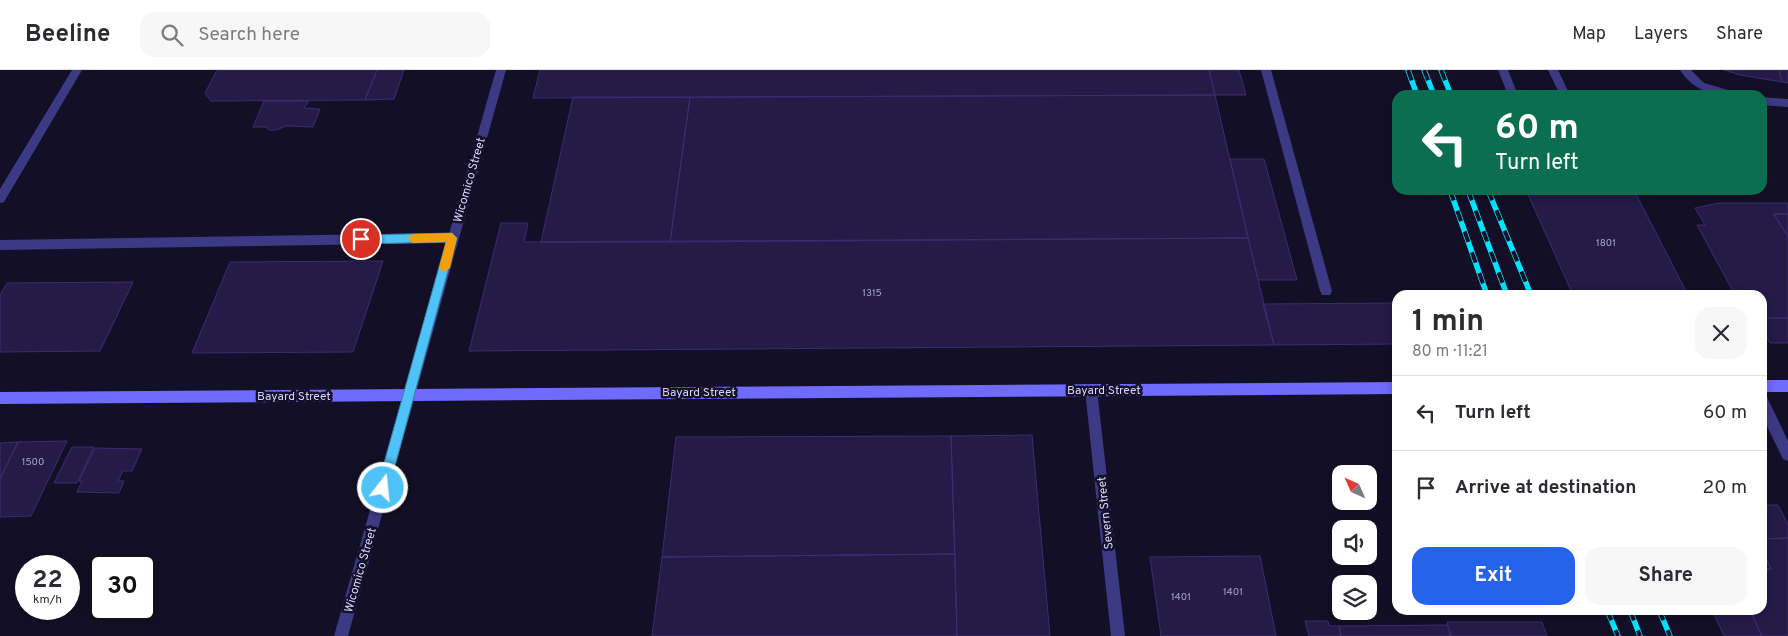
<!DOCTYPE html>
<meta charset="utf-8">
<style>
body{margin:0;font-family:Overpass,sans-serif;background:#f7f7f7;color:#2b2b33;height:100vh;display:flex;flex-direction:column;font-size:19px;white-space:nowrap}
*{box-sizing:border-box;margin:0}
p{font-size:16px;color:#7c7c81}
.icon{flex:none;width:28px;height:28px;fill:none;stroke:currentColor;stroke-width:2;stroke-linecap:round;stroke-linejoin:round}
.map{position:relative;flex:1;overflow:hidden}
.drawer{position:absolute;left:1392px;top:220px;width:375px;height:325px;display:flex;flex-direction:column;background:#fff;border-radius:15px;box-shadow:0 2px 12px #0003}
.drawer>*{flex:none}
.hud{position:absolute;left:1392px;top:20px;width:375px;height:105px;border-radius:15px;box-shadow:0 2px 12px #0003;background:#0b6e4f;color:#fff;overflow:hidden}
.needle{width:32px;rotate:315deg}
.controls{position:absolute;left:1332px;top:395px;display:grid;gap:10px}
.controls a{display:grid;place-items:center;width:45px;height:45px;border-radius:10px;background:#fff;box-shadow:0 2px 12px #0003;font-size:25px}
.speed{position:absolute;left:15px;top:485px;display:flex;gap:10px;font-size:25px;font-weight:700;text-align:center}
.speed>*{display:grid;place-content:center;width:65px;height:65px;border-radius:50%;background:#fff;box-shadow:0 2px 12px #0003;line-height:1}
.speed small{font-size:12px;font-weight:400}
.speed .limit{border:2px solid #111;border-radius:8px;background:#fff;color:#111}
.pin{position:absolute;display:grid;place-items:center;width:42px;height:42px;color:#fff;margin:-21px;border:2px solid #fff;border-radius:50%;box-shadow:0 1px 5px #0007}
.me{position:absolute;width:55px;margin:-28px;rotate:16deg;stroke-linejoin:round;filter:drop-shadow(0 0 4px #0008)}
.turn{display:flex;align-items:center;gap:18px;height:105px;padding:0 20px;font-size:22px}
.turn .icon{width:65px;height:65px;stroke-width:2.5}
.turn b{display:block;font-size:35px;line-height:42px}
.round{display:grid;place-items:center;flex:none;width:52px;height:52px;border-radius:15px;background:#f7f7f7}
.head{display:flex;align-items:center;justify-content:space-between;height:85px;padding:0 20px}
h1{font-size:30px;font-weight:700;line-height:38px}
.action{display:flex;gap:10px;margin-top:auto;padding:10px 20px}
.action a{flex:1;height:58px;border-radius:15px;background:#2563eb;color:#fff;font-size:20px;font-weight:700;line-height:58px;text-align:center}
.action a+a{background:#f7f7f7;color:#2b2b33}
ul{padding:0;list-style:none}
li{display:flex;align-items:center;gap:15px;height:75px;padding:0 20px;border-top:1px solid #e1e1e2}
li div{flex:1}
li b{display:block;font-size:19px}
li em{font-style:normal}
header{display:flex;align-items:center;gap:30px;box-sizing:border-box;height:70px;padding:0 25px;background:#fff;border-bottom:1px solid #e1e1e2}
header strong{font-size:24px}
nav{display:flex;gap:28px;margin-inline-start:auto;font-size:18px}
.search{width:350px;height:45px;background:#f7f7f7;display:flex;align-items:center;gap:12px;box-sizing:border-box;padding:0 18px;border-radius:15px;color:#7c7c81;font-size:19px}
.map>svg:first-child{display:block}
</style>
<header>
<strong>Beeline</strong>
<div class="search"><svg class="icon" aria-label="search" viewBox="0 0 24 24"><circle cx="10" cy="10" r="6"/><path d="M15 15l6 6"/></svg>Search here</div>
<nav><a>Map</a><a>Layers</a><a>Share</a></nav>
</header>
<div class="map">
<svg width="1788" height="566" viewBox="0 0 1788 566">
<rect width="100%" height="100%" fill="#130f26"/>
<!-- building -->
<path fill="#241b47" stroke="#3b2d73" d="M217 0H377L365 30 211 31 205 23Z
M377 0H404L394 29 365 30Z
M540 0H1209L1215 25 533 28Z
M1209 0H1239L1246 25H1215Z
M1724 0H1779L1782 12 1740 5Z
M1779 0H1788V13L1782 12Z
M1215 25 1248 168 670 172 690 27Z
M573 27H690L670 172H541Z
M264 31H309L304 38 320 39 313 57 286 56 276 60H269L266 57H253Z
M1230 89H1264L1297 210H1258Z
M1526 120H1634L1688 225H1573Z
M1719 133H1788V144H1774L1788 167V248H1762V225H1735L1697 155H1705L1695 138Z
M1774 144H1788V167Z
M501 153H528L524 172 1248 168 1274 275 469 281Z
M383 191 353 282 192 283 230 192Z
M133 212 100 281 0 282V225L7 213Z
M1398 233V274L1274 275 1263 234Z
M1762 248H1788V273H1770L1762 259Z
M1032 365 1050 566H957L951 366Z
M951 366 955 484 662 487 676 367Z
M67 371 31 446 0 447V409L18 372Z
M18 372 0 409V373Z
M72 377H94L77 413H54Z
M95 378 142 379 132 401H123L118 411H124L119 423 77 422 82 411H79Z
M1762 435H1778L1788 454V468L1762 469Z
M1788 468V566H1762L1750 540H1762V499H1771L1762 480V469Z
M1762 480 1771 499H1762Z
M955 484 957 566H652L662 487Z
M1260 486 1276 566H1161L1150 487Z
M1712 540H1750L1762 566H1724Z
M1305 551H1328L1329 556H1339L1341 566H1309Z
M1447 552H1542L1547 566H1451Z
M1447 555 1451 566H1341L1339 556Z"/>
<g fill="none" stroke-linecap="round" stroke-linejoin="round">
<!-- lane -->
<path fill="#3d3a85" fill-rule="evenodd" d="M1261 0H1271L1332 221 1330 225H1322L1320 221Z
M1498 0H1508L1518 25H1508Z
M1548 0H1558L1570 25H1560Z
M1680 0H1691L1704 13 1735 22 1736 25C1711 25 1695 22 1680 0Z
M1762 27 1788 29V37L1762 35Z
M452 163 458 168 452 173 0 180V170Z
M1762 326 1767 327 1788 371V391L1783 389 1762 346Z"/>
<!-- street -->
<path fill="#3d3a85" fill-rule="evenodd" d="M72 0H82L4 132 0 133V119Z
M496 0H506L348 566H334Z
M1091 314 1096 316 1097 320 1125 566H1111L1085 320 1086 316Z"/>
<!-- secondary -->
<path fill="#6f6bff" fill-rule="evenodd" d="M1762 310H1788V322H1762Z
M1398 312V324L0 334V322Z"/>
<!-- rail casing -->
<g stroke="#00e5ff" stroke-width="5.5">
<path id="rail" d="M1408 0 1417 25
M1424 0 1434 25
M1441 0 1451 25
M1450 120 1487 225
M1468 120 1507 225
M1488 120 1531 225
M1607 540 1618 566
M1630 540 1640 566
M1659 540 1670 566"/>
</g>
<!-- rail -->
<use href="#rail" stroke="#130f26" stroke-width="4" stroke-dasharray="11" stroke-linecap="butt"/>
</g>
<!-- route -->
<path fill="#4fc3f7" stroke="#337fa1" d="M452 163 457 168 389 418 387 422 383 424 379 422 377 418 446 172 361 174 355 169 361 165Z"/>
<!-- slow -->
<path fill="#f59e0b" d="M452 163 457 168 450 198 444 202 439 198 446 172 413 173 407 169 413 164Z"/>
<g text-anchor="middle" stroke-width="5" stroke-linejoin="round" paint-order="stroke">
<!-- number labels -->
<g font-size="10" fill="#aca6d1">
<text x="1606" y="176">1801</text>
<text x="872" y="226">1315</text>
<text x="33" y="395">1500</text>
<text x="1233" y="525">1401</text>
<text x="1181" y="530">1401</text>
</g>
<!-- street labels -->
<g font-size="12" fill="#d9d4ff" stroke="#130f26">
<text transform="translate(469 110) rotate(-74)" y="4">Wicomico Street</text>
<text x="1104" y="324">Bayard Street</text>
<text x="699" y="326">Bayard Street</text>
<text x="294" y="330">Bayard Street</text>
<text transform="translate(1105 443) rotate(-96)" y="4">Severn Street</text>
<text transform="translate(360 500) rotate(-74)" y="4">Wicomico Street</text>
</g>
</g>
</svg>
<div class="controls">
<a><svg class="needle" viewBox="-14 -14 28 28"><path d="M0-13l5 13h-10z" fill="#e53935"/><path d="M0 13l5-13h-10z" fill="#7c7c81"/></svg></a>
<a><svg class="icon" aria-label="sound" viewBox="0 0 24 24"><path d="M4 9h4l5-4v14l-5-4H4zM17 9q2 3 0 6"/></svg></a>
<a><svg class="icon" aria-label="layers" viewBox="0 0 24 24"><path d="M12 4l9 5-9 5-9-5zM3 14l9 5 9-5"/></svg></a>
</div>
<div class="speed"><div>22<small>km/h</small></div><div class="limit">30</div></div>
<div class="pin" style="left:361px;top:169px;background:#d93025"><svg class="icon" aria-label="arrive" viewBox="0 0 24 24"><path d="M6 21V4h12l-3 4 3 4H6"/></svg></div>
<svg class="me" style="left:383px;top:418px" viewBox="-20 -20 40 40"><circle r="17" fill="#4fc3f7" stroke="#fff" stroke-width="3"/><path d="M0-11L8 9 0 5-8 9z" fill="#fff"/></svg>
<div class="hud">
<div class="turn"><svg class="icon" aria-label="left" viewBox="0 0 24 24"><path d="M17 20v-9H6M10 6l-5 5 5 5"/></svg><div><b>60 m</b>Turn left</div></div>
</div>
<section class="drawer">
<div class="head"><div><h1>1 min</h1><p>80 m · 11:21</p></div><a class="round"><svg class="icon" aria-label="close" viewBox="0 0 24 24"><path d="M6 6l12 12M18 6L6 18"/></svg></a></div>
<ul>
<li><svg class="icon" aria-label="left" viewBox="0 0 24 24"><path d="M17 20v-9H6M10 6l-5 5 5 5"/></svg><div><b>Turn left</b></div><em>60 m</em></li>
<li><svg class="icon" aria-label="arrive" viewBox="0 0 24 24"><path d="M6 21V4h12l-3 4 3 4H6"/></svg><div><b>Arrive at destination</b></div><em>20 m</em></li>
</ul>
<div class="action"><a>Exit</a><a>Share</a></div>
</section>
</div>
